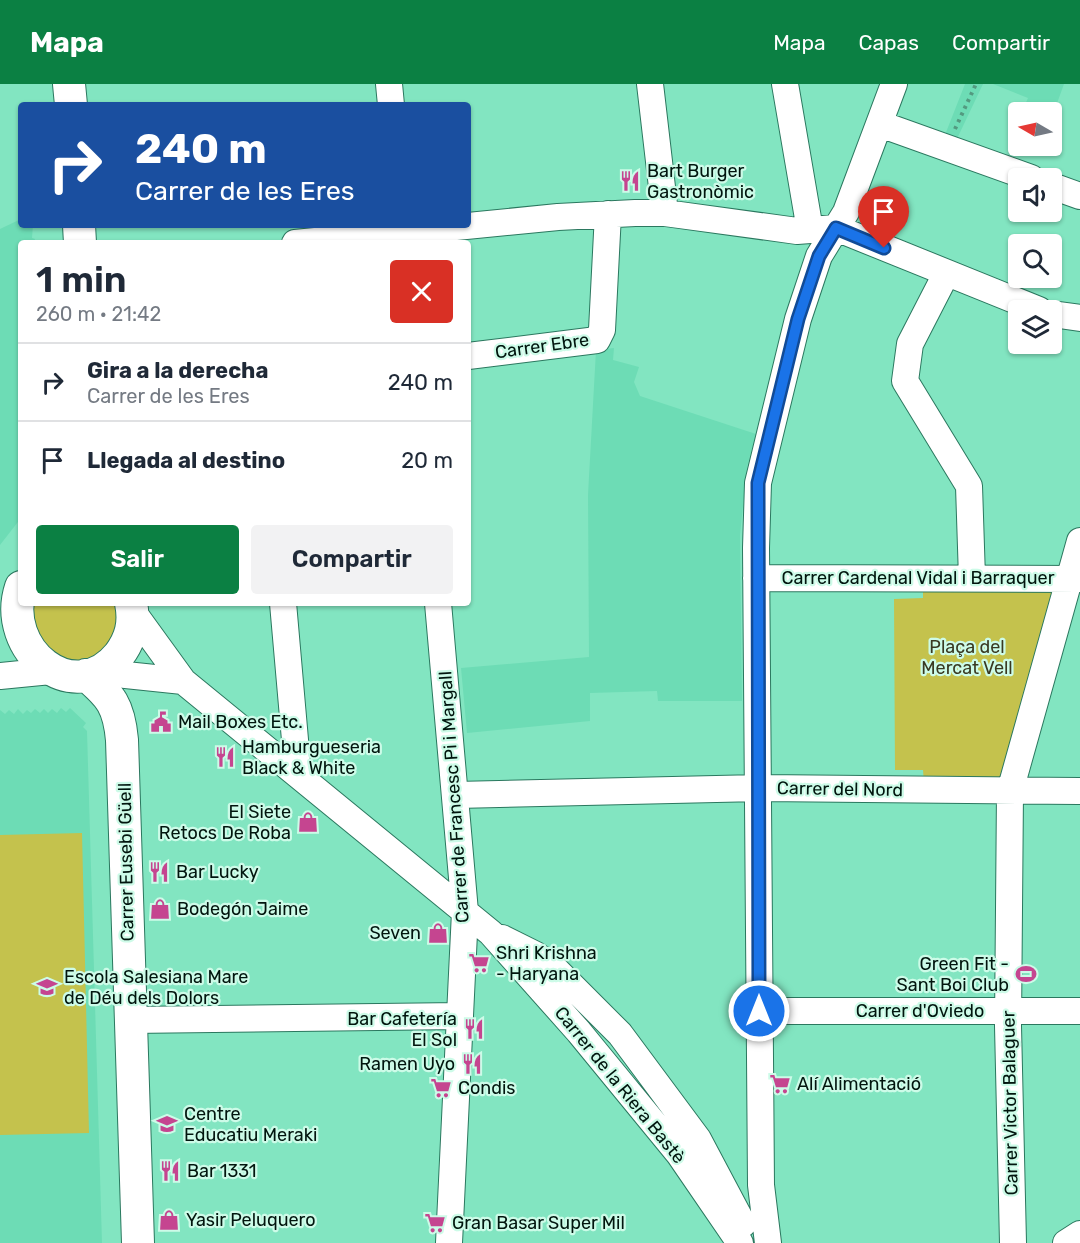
<!DOCTYPE html>
<html lang="es">
<meta charset="utf-8">
<style>
body{margin:0;font-family:Rubik,sans-serif;background:#f2f2f3;color:#1f2937;height:100vh;display:flex;flex-direction:column;font-size:22px;white-space:nowrap}
*{box-sizing:border-box;margin:0}
p{font-size:20px;color:#747a83}
.icon{flex:none;width:33px;height:33px;fill:none;stroke:currentColor;stroke-width:2;stroke-linecap:round;stroke-linejoin:round}
.map{position:relative;flex:1;overflow:hidden}
.drawer{position:absolute;left:18px;top:156px;width:453px;height:366px;display:flex;flex-direction:column;background:#fff;border-radius:6px;box-shadow:0 2px 4px #0004}
.drawer>*{flex:none}
.hud{position:absolute;left:18px;top:18px;width:453px;height:126px;border-radius:6px;box-shadow:0 2px 4px #0004;background:#1a4fa0;color:#fff;overflow:hidden}
.needle{width:39px;rotate:279deg}
.fabs{position:absolute;left:1008px;top:18px;display:grid;gap:12px}
.fabs a{display:grid;place-items:center;width:54px;height:54px;border-radius:6px;background:#fff;box-shadow:0 2px 4px #0004;font-size:30px}
.pin{position:absolute;display:grid;place-items:center;width:51px;height:51px;color:#fff;margin:-62px -26px;border-radius:50% 50% 50% 0;rotate:-45deg;box-shadow:0 0 6px #0007}
.pin .icon{rotate:45deg}
.me{position:absolute;width:66px;margin:-33px;rotate:0deg;stroke-linejoin:round;filter:drop-shadow(0 0 4px #0008)}
.turn{display:flex;align-items:center;gap:21px;height:126px;padding:0 18px;font-size:27px}
.turn .icon{width:78px;height:78px;stroke-width:2.5}
.turn b{display:block;font-size:42px;line-height:51px}
.round{display:grid;place-items:center;flex:none;width:63px;height:63px;border-radius:6px;background:#f2f2f3}
.head{display:flex;align-items:center;justify-content:space-between;height:102px;padding:0 18px}
h1{font-size:36px;font-weight:600;line-height:45px}
.action{display:flex;gap:12px;margin-top:auto;padding:12px 18px}
.action a{flex:1;height:69px;border-radius:6px;background:#0b8043;color:#fff;font-size:24px;font-weight:600;line-height:69px;text-align:center}
.action a+a{background:#f2f2f3;color:#1f2937}
ul{padding:0;list-style:none}
li{display:flex;align-items:center;gap:18px;height:78px;padding:0 18px;border-top:2px solid #e0e1e3}
li div{flex:1}
li b{display:block;font-size:22px}
li em{font-style:normal}
header{display:flex;align-items:center;gap:36px;box-sizing:border-box;height:84px;padding:0 30px;background:#0b8043;color:#fff}
header strong{font-size:28px}
nav{display:flex;gap:33px;margin-inline-start:auto;font-size:21px}
.map>svg:first-child{display:block}
</style>
<header>
<strong>Mapa</strong>
<nav><a>Mapa</a><a>Capas</a><a>Compartir</a></nav>
</header>
<div class="map">
<svg width="1080" height="1159" viewBox="0 0 1080 1159">
<rect width="100%" height="100%" fill="#82e5c1"/>
<!-- built -->
<path fill="#6ddcb5" d="M965 0H983L954 61 943 56Z
M993 0H1064L1052 33V28H1032L1023 25 1028 14Z
M21 135V141H33L32 154 35 155 34 159H21V434L0 461V145Z
M614 264 613 276 639 283 634 298 640 312 756 350 747 383 740 451 742 617H658L657 607 590 609V637L467 649 461 584 589 573 588 411 596 266Z
M61 624 66 628 70 624 86 639 83 643 87 647 102 1159H0V626L5 630 9 626 14 630 18 625 23 630 27 626 31 629 35 625 40 629 44 625 48 629 52 625 57 629Z"/>
<!-- green -->
<path fill="#c4c24d" d="M1064 499 1007 695 924 699 923 686H895L894 515 923 514V500Z
M22 519H121L118 555 88 581 48 579Z
M82 749 89 1049 0 1051V751Z"/>
<g fill="none" stroke-linecap="round" stroke-linejoin="round">
<!-- minor casing -->
<g stroke="#2b785f" stroke-width="28">
<path id="minor" d="M389 0 391 21
M650 0 665 129
M785 0 810 146
M880 40 1031 94
M1052 102 1080 112
M295 159 558 133 635 129H665L797 147 836 144 1039 226
M946 190 910 260 905 297 969 402 972 494
M1052 230 1080 234
M468 272 597 256 602 246 608 130
M756 494 1080 495
M283 519 298 690
M438 519 465 828 449 1159
M133 528 183 597 491 849 579 948 679 1070 740 1159
M97 588 183 597
M0 592 51 587
M456 711 760 704 1080 707
M502 854 536 871 554 884 620 950 698 1055 743 1140
M759 927H1080
M129 936 460 932
M768 1159 761 1101 756 464 758 399 798 235 819 172 846 128 894 0
M1013 1159 1008 942 1010 707 1080 457
M1066 1159 1080 1150"/>
</g>
<!-- tertiary casing -->
<g stroke="#2b785f" stroke-width="34">
<path id="tertiary" d="M69 0 71 21
M79 141 80 159
M21 503C0 566 74 626 119 571 131 555 135 539 131 519
M86 591C111 612 119 622 122 656L138 1159"/>
</g>
<!-- path -->
<path stroke="#539a80" stroke-width="4" stroke-dasharray="3 4.5" stroke-linecap="butt" d="M955 45 976 0"/>
<!-- minor -->
<use href="#minor" stroke="#fff" stroke-width="26"/>
<!-- tertiary -->
<use href="#tertiary" stroke="#fff" stroke-width="32"/>
</g>
<g fill="none" stroke-linecap="round" stroke-linejoin="round">
<!-- route casing -->
<g stroke="#114b97" stroke-width="15">
<path id="route" d="M759 927 758 399 798 235 819 172 836 144 884 164"/>
</g>
<!-- route -->
<use href="#route" stroke="#1a73e8" stroke-width="10"/>
</g>
<!-- icons -->
<defs>
<g id="restaurant-bare" transform="scale(1.62)"><path d="M-5-6h1v4h1v-4h1v4h1v-4h1v5L-1.5 .5V6h-2V.5L-5-1ZM5-6V6H3V1.5H1.5Q1.5-4 5-6Z" fill="#c54590" stroke="#cdfbe8" stroke-width="2.5" paint-order="stroke"/></g>
<g id="civic-bare" transform="scale(1.62)"><path d="M-.6-6.5H3V-4.5H.6V-3L4-1V1h2V6H-6V1h2V-1L-.6-3ZM-1.2 2.5V6h2.4V2.5Z" fill="#c54590" stroke="#cdfbe8" stroke-width="2.5" paint-order="stroke"/></g>
<g id="shop-bare" transform="scale(1.62)"><path d="M-5-2.5h2.3a2.7 3.5 0 0 1 5.4 0H5L5.5 6h-11ZM-1.5-2.5h3a1.5 2.3 0 0 0-3 0Z" fill="#c54590" stroke="#cdfbe8" stroke-width="2.5" paint-order="stroke"/></g>
<g id="supermarket-bare" transform="scale(1.62)"><path d="M-6-5.5h2.5l.6 2H6L4.5 2H-2.5L-4.4-4H-6ZM-1.5 3.2a1.3 1.3 0 1 0 .1 0ZM3 3.2a1.3 1.3 0 1 0 .1 0Z" fill="#c54590" stroke="#cdfbe8" stroke-width="2.5" paint-order="stroke"/></g>
<g id="stadium-bare" transform="scale(1.62)"><path d="M0-5a6.5 5 0 1 0 0 10a6.5 5 0 1 0 0-10ZM-3.5-1.8h7v3.6h-7Z" fill="#c54590" stroke="#cdfbe8" stroke-width="2.5" paint-order="stroke"/></g>
<g id="school-bare" transform="scale(1.62)"><path d="M0-5L7-2L0 1L-7-2ZM-4 1L0 2.5L4 1V4Q0 6-4 4Z" fill="#c54590" stroke="#cdfbe8" stroke-width="2.5" paint-order="stroke"/></g>
<g id="university-bare" transform="scale(1.62)"><path d="M0-5L7-2L0 1L-7-2ZM-4 1L0 2.5L4 1V4Q0 6-4 4Z" fill="#c54590" stroke="#cdfbe8" stroke-width="2.5" paint-order="stroke"/></g>
</defs>
<g fill-rule="evenodd">
<use href="#restaurant-bare" x="630" y="97"/>
<use href="#civic-bare" x="161" y="638"/>
<use href="#restaurant-bare" x="225" y="673"/>
<use href="#shop-bare" x="308" y="738"/>
<use href="#restaurant-bare" x="159" y="788"/>
<use href="#shop-bare" x="160" y="825"/>
<use href="#shop-bare" x="438" y="849"/>
<use href="#supermarket-bare" x="479" y="879"/>
<use href="#stadium-bare" x="1026" y="890"/>
<use href="#school-bare" x="47" y="903"/>
<use href="#restaurant-bare" x="474" y="945"/>
<use href="#restaurant-bare" x="472" y="980"/>
<use href="#supermarket-bare" x="780" y="1000"/>
<use href="#supermarket-bare" x="441" y="1004"/>
<use href="#university-bare" x="167" y="1040"/>
<use href="#restaurant-bare" x="170" y="1087"/>
<use href="#shop-bare" x="169" y="1136"/>
<use href="#supermarket-bare" x="435" y="1139"/>
</g>
<g text-anchor="middle" stroke-width="4.5" stroke-linejoin="round" paint-order="stroke">
<!-- poi labels -->
<g font-size="18" fill="#01150e" stroke="#cdfbe8" text-anchor="start">
<text x="647" y="93">Bart Burger<tspan x="647" dy="21">Gastronòmic</tspan></text>
<text x="178" y="644">Mail Boxes Etc.</text>
<text x="242" y="669">Hamburgueseria<tspan x="242" dy="21">Black &amp; White</tspan></text>
<text x="291" y="734" text-anchor="end">El Siete<tspan x="291" dy="21">Retocs De Roba</tspan></text>
<text x="176" y="794">Bar Lucky</text>
<text x="177" y="831">Bodegón Jaime</text>
<text x="421" y="855" text-anchor="end">Seven</text>
<text x="496" y="875">Shri Krishna<tspan x="496" dy="21">- Haryana</tspan></text>
<text x="1009" y="886" text-anchor="end">Green Fit -<tspan x="1009" dy="21">Sant Boi Club</tspan></text>
<text x="64" y="899">Escola Salesiana Mare<tspan x="64" dy="21">de Déu dels Dolors</tspan></text>
<text x="457" y="941" text-anchor="end">Bar Cafetería<tspan x="457" dy="21">El Sol</tspan></text>
<text x="455" y="986" text-anchor="end">Ramen Uyo</text>
<text x="797" y="1006">Alí Alimentació</text>
<text x="458" y="1010">Condis</text>
<text x="184" y="1036">Centre<tspan x="184" dy="21">Educatiu Meraki</tspan></text>
<text x="187" y="1093">Bar 1331</text>
<text x="186" y="1142">Yasir Peluquero</text>
<text x="452" y="1145">Gran Basar Super Mil</text>
</g>
<!-- street labels -->
<g font-size="18" fill="#01150e" stroke="#cdfbe8">
<text transform="translate(542 262) rotate(-8)" y="6">Carrer Ebre</text>
<text x="918" y="500">Carrer Cardenal Vidal i Barraquer</text>
<text transform="translate(840 705) rotate(1)" y="6">Carrer del Nord</text>
<text transform="translate(454 713) rotate(-94)" y="6">Carrer de Francesc Pi i Margall</text>
<text transform="translate(126 778) rotate(-91)" y="6">Carrer Eusebi Güell</text>
<text x="920" y="933">Carrer d'Oviedo</text>
<text transform="translate(620 1001) rotate(51)" y="6">Carrer de la Riera Bastè</text>
<text transform="translate(1010 1019) rotate(-91)" y="6">Carrer Victor Balaguer</text>
</g>
<!-- park labels -->
<g font-size="18" fill="#393921" stroke="#cdfbe8">
<text x="967" y="569">Plaça del<tspan x="967" dy="21">Mercat Vell</tspan></text>
</g>
</g>
</svg>
<div class="fabs">
<a><svg class="needle" viewBox="-14 -14 28 28"><path d="M0-13l5 13h-10z" fill="#e53935"/><path d="M0 13l5-13h-10z" fill="#747a83"/></svg></a>
<a><svg class="icon" aria-label="sound" viewBox="0 0 24 24"><path d="M4 9h4l5-4v14l-5-4H4zM17 9q2 3 0 6"/></svg></a>
<a><svg class="icon" aria-label="search" viewBox="0 0 24 24"><circle cx="10" cy="10" r="6"/><path d="M15 15l6 6"/></svg></a>
<a><svg class="icon" aria-label="layers" viewBox="0 0 24 24"><path d="M12 4l9 5-9 5-9-5zM3 14l9 5 9-5"/></svg></a>
</div>
<div class="pin" style="left:884px;top:164px;background:#d93025"><svg class="icon" aria-label="arrive" viewBox="0 0 24 24"><path d="M6 21V4h12l-3 4 3 4H6"/></svg></div>
<svg class="me" style="left:759px;top:927px" viewBox="-20 -20 40 40"><circle r="17" fill="#1a73e8" stroke="#fff" stroke-width="3"/><path d="M0-11L8 9 0 5-8 9z" fill="#fff"/></svg>
<div class="hud">
<div class="turn"><svg class="icon" aria-label="right" viewBox="0 0 24 24"><path d="M7 20v-9h11M14 6l5 5-5 5"/></svg><div><b>240 m</b>Carrer de les Eres</div></div>
</div>
<section class="drawer">
<div class="head"><div><h1>1 min</h1><p>260 m · 21:42</p></div><a class="round" style="background:#d93025;color:#fff"><svg class="icon" aria-label="close" viewBox="0 0 24 24"><path d="M6 6l12 12M18 6L6 18"/></svg></a></div>
<ul>
<li><svg class="icon" aria-label="right" viewBox="0 0 24 24"><path d="M7 20v-9h11M14 6l5 5-5 5"/></svg><div><b>Gira a la derecha</b><p>Carrer de les Eres</p></div><em>240 m</em></li>
<li><svg class="icon" aria-label="arrive" viewBox="0 0 24 24"><path d="M6 21V4h12l-3 4 3 4H6"/></svg><div><b>Llegada al destino</b></div><em>20 m</em></li>
</ul>
<div class="action"><a>Salir</a><a>Compartir</a></div>
</section>
</div>
